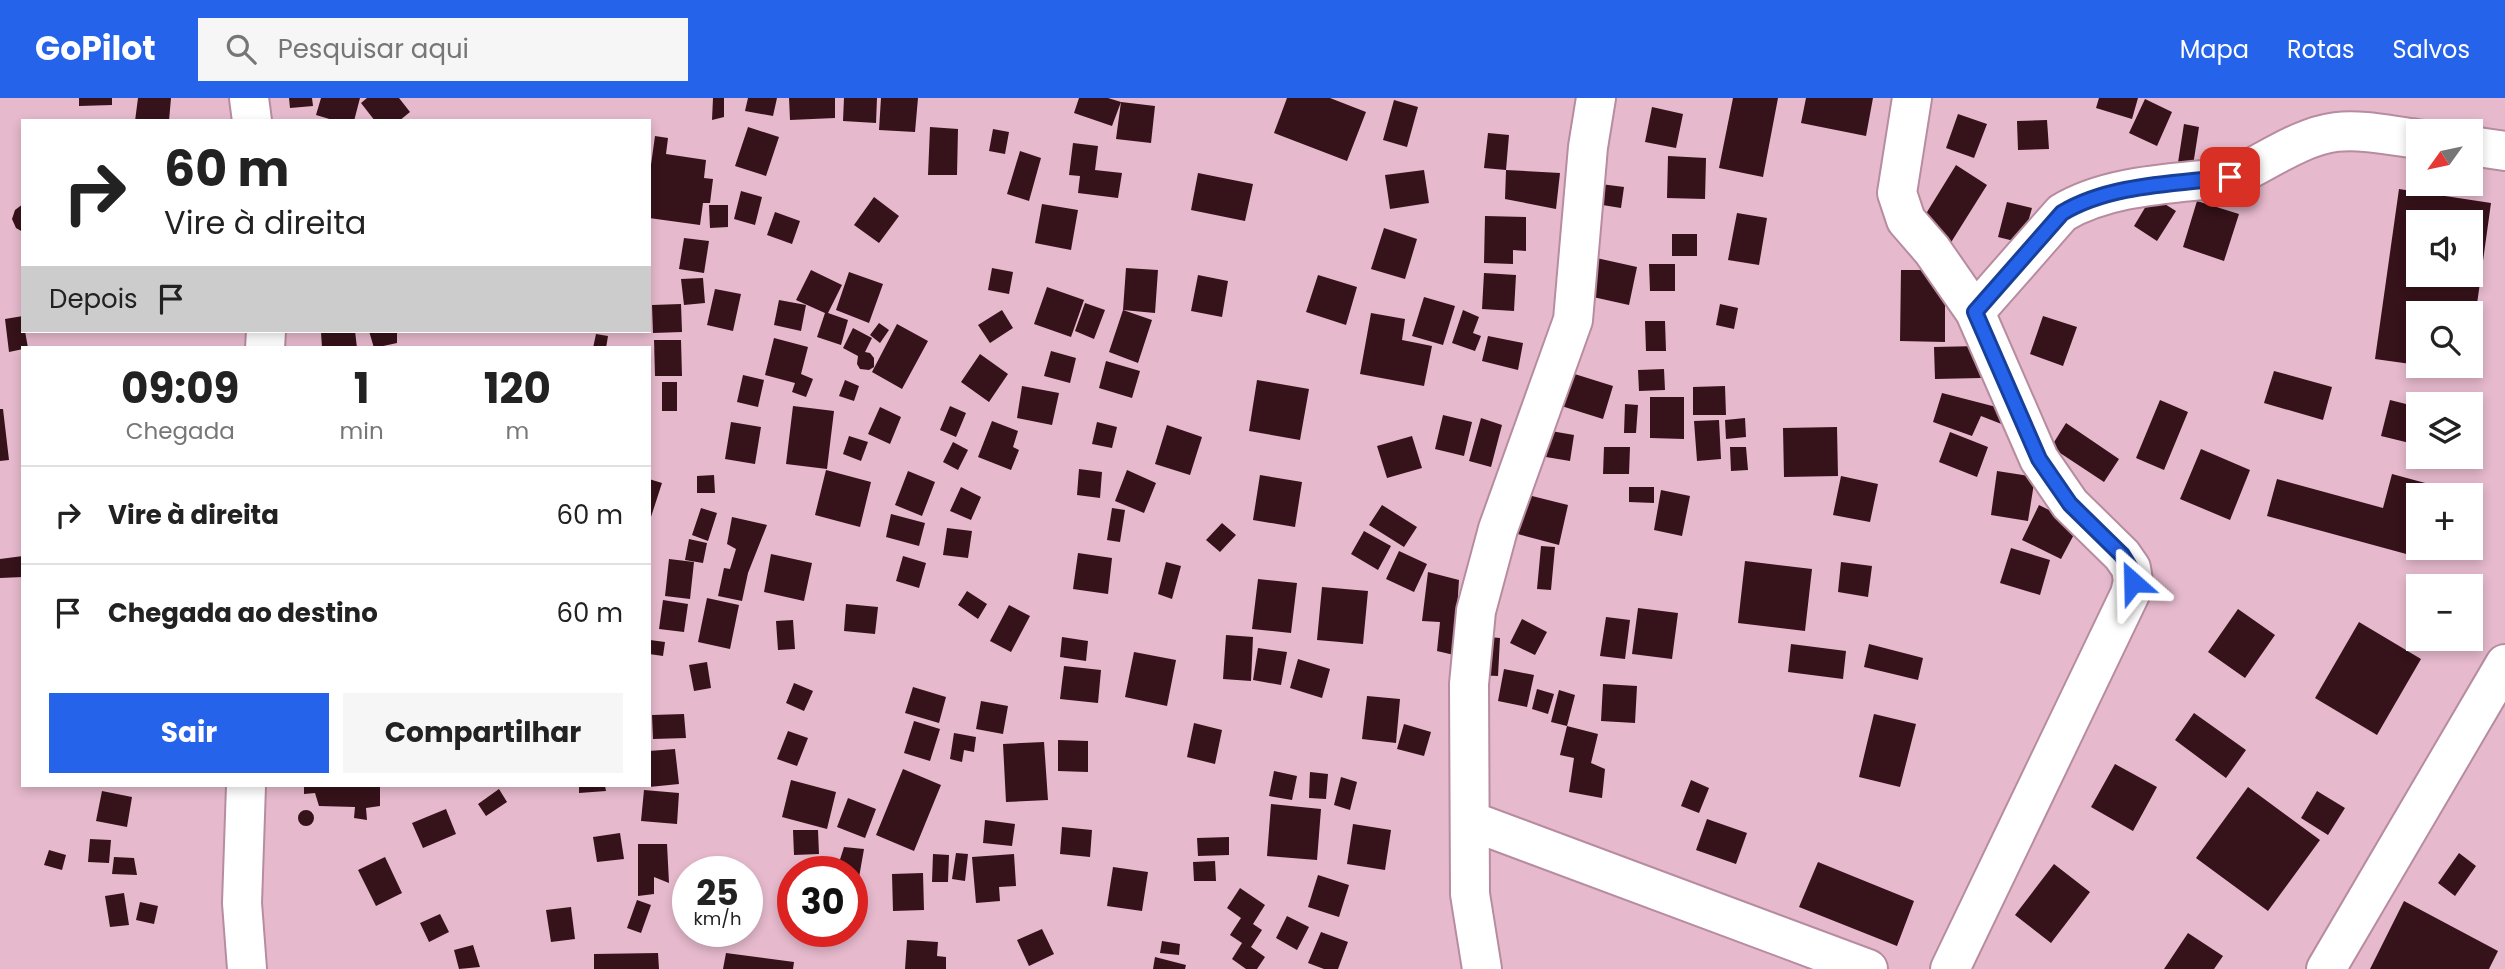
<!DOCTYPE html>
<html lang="pt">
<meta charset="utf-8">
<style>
body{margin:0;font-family:Poppins,sans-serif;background:#f6f6f6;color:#222;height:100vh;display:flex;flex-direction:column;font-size:26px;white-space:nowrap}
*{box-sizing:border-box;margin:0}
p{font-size:23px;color:#767676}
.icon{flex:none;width:38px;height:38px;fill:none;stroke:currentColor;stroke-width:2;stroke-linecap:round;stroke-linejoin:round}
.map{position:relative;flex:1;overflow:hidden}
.drawer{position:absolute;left:21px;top:248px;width:630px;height:441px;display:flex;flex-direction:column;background:#fff;border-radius:0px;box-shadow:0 4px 10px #0003}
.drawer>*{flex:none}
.banner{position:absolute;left:21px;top:21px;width:630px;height:214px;border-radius:0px;box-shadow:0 4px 10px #0003;background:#fff;color:#222;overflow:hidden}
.needle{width:46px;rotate:237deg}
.fabs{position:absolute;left:2406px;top:21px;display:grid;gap:14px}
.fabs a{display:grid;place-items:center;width:77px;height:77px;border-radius:0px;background:#fff;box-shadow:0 4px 10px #0003;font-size:35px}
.speed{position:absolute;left:672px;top:758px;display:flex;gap:14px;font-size:35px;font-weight:700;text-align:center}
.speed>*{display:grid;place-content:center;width:91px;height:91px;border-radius:50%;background:#fff;box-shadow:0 4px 10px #0003;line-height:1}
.speed small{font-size:18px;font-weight:400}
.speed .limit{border:10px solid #d22;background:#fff;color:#111}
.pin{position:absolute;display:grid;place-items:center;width:60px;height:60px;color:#fff;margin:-30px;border-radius:14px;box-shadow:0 4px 10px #0006}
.me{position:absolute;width:77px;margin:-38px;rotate:335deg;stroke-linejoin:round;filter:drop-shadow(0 0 5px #0008)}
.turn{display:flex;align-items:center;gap:24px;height:147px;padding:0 28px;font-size:32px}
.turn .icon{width:91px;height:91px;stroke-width:2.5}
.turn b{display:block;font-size:49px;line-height:60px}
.then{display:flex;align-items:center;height:66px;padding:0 28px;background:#0003;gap:14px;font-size:26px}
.eta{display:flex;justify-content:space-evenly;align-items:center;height:119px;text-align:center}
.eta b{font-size:42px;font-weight:700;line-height:49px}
.button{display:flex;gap:14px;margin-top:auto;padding:14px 28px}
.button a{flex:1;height:80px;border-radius:0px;background:#2563eb;color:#fff;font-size:28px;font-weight:700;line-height:80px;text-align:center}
.button a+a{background:#f6f6f6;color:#222}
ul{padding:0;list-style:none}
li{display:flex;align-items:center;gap:21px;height:98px;padding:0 28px;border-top:2px solid #e0e0e0}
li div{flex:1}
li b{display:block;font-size:26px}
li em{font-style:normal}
header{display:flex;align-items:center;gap:42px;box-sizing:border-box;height:98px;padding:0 35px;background:#2563eb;color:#fff}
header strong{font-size:33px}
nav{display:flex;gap:38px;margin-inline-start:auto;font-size:24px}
.search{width:490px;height:63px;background:#f6f6f6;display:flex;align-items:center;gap:18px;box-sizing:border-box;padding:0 24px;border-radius:0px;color:#767676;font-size:26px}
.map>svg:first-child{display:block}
</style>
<header>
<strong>GoPilot</strong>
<div class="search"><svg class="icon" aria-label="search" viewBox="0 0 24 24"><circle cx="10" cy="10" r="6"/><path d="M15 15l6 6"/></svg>Pesquisar aqui</div>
<nav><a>Mapa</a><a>Rotas</a><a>Salvos</a></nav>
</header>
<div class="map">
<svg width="2505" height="871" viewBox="0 0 2505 871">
<rect width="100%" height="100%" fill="#e6b9cd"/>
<!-- building -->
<path fill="#36121a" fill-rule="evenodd" d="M79 0H112V7L79 8Z
M138 0H171L169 23H135Z
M289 0H312L313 8 290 10Z
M321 0H360L354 23H336L316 17Z
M367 0H399L410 14 399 23H375L361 5Z
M713 0H724V19L712 22Z
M748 0H777L773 18 745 13Z
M789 0H835V20L790 22Z
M844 0H877L876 25 843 23Z
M881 0H918L915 34 879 32Z
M1079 0H1108L1121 4 1155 8 1151 45 1116 41 1121 4 1112 28 1074 15Z
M1287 0H1330L1366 14 1347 63 1274 35Z
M1733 0H1778L1763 79 1719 70Z
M1806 0H1873L1866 38 1801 25Z
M2099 0H2138L2132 21 2096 10Z
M2145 1 2172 14 2157 48 2129 35Z
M1394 2 1418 9 1407 49 1383 42Z
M1652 9 1683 16 1676 50 1645 44Z
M1958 16 1987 26 1974 60 1946 50Z
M2047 22 2049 51 2018 52 2017 23Z
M2184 26 2199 29 2192 74 2177 71Z
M748 29 779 39 766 78 735 68Z
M930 29 958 31 957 77H928Z
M993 31 1009 34 1005 56 989 53Z
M1488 35 1509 37 1506 72 1484 70Z
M655 38 668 40 666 56 706 62 704 80 713 81 710 105H703L700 127 649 120V81Z
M1073 45 1098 48 1095 72 1122 75 1118 100 1078 95 1080 78 1069 77Z
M1020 53 1041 60 1029 103 1007 96Z
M1668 58 1706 60 1705 101 1667 100Z
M1956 67 1987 87 1950 146 1919 127Z
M1424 72 1429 105 1390 111 1385 77Z
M1506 72 1560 75 1556 111 1505 101Z
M1198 75 1253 86 1245 123 1191 112Z
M1593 85 1624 89 1621 110 1590 105Z
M2399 91 2491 105 2473 235 2471 215H2418V267L2375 261ZM2418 124H2471V177H2418Z
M741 93 762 99 755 127 734 121Z
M2152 98 2176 113 2157 143 2134 128Z
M874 99 899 118 879 145 854 127Z
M2197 103 2239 116 2224 163 2183 149Z
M2007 104 2032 110 2022 145 1998 139Z
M23 106V134L16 130 12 121 15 112Z
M1042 106 1078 112 1071 152 1035 145Z
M709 107H728V129L710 130Z
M775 114 800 123 792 146 767 137Z
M1737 115 1767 120 1759 167 1728 162Z
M1485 118 1526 119V153L1513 152V166L1484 165Z
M1384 130 1417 141 1405 181 1371 171Z
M1672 136H1697V158H1672Z
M684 140 709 143 704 175 679 171Z
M1592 159 1637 169 1629 207 1584 197Z
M1649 166H1675V193H1650Z
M992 170 1013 174 1009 196 988 192Z
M1126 170 1158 172 1155 215 1123 212 1152 222 1138 265 1109 254 1123 212Z
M811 172 842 187 828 215 848 222 841 247 817 239 825 215 796 202Z
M1901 172H1945V244L1900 243Z
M849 174 883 186 869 225 836 212Z
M1484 175 1516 177 1514 213 1482 211Z
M1198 177 1228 183 1222 219 1191 213Z
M1318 177 1357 189 1346 227 1306 214Z
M703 180 705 205 684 207 681 181Z
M1047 189 1084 202 1071 239 1034 226Z
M715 191 741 196 733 233 707 227Z
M1424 199 1455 208 1443 247 1412 238Z
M779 202 806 207 801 233 774 227Z
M1085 205 1105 212 1094 241 1075 233Z
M681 206 682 234 653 235 652 207Z
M1720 206 1738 210 1734 231 1716 227Z
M1002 212 1013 230 990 245 978 227Z
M1463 212 1479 219 1473 235 1481 238 1475 253 1452 245Z
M1371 215 1405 221 1402 242 1432 248 1424 288 1360 276Z
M23 218V233H25L28 250 9 254 5 221Z
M2043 218 2077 229 2063 268 2030 256Z
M1645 223H1665L1666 253H1646Z
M879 225 889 232 880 245 870 237Z
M897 226 928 243 902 291 872 274Z
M853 230 872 240 865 254 870 255 874 260V269L869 272 860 271 857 266 858 258 843 250Z
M355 233 357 250H322L321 234Z
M369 233H397V245L374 250Z
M596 236 608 238 606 250H593Z
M1488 238 1523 245 1518 272 1482 263Z
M774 240 808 249 801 276 813 281 806 299 792 294 795 285 765 277Z
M654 242H681L682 278H655Z
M1979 248 1981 280 1935 281 1934 249Z
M1051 253 1076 260 1070 285 1044 278Z
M980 256 1008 276 989 304 961 284Z
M1106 263 1140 273 1132 300 1099 290Z
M2431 268H2468L2467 274Z
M1664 271 1665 292 1639 293 1638 272Z
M1565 273 1613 288 1603 321 1555 306Z
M2274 273 2332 289 2323 322 2264 305Z
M743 277 764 282 758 309 737 304Z
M845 282 859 288 854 303 839 298Z
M1257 282 1309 291 1300 342 1249 333Z
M662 284H677V313H662Z
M1022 288 1059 295 1052 327 1017 320Z
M1725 288 1726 317H1693V289Z
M1942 295 2008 312 2004 327 1981 318 1972 338 1933 324Z
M1650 299H1684V341L1650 340Z
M2160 302 2188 314 2164 372 2136 360Z
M2390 302 2418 309V347L2381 338Z
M1625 306 1638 307 1636 335H1624Z
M793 308 834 313 827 371 786 366Z
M950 308 966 315 956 339 940 332Z
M880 309 901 319 890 346 868 336Z
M0 311H3L9 362 0 363Z
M1443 317 1472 324 1464 358 1435 351Z
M1481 320 1502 327 1491 369 1469 363Z
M1745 320 1746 339 1726 341 1725 322Z
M1719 322 1721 361 1697 363 1694 323Z
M992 323 1018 333 1013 349 1019 352 1011 372 978 359Z
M731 324 761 329 755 366 725 361Z
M1097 324 1117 329 1112 350 1092 346Z
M2066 325 2119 361 2104 384 2051 349Z
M1167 327 1202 339 1190 377 1155 366Z
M1837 329 1838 378 1784 379 1783 330Z
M1551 333 1574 337 1570 363 1546 359Z
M1950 334 1988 349 1977 379 1939 364Z
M849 338 868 344 861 363 843 356Z
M1412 338 1422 370 1387 380 1377 348Z
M953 344 968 352 958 372 943 364Z
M1604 349H1630L1629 376H1603Z
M1730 349H1746L1748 372 1731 373Z
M2201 351 2250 372 2230 422 2180 401Z
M1079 371 1102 374 1100 400 1077 397Z
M826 372 871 384 860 429 815 417Z
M1127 372 1156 385 1144 415 1115 403Z
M908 373 935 384 922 418 895 407Z
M1997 373 2035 379 2028 423 1991 417Z
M2392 376 2440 389 2438 397H2418V450H2424L2421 460 2267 418 2277 381 2383 410Z
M714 377 715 395H697V378Z
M1260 377 1302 384 1295 429 1253 422Z
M1841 378 1878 386 1870 424 1833 417Z
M649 381 662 385 650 422H649Z
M961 389 981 399 971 422 950 413Z
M1629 389H1654V405L1629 404Z
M1661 392 1690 398 1682 438 1654 432Z
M1524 396 1568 407 1559 447 1514 435Z
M1382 407 1417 429 1404 449 1369 427Z
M2039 407 2079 427 2061 461 2022 442Z
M701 410 717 415 708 443 692 437Z
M1112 410 1125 412 1120 444 1107 442Z
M891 416 925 425 919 448 886 439Z
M732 419 767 427 748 475 742 503 718 498 724 470 730 471 736 451 727 446Z
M1222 425 1236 437 1220 454 1206 442Z
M947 430 972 433 968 460 943 457Z
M1364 433 1391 448 1378 472 1351 456Z
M689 441 707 445 703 465 685 462Z
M1541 448 1555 449 1551 492 1537 491Z
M2011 450 2050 462 2040 497 2000 485Z
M1399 453 1427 466 1414 494 1386 481Z
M1078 455 1112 460 1108 496 1073 491Z
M771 456 812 465 804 503 764 494Z
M23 458V479L0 480V461Z
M903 458 926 465 919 490 896 483Z
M669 461 694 464 690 501 665 498Z
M1745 463 1812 471 1805 533 1738 525Z
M1166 464 1181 468 1172 501 1158 496Z
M1841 464 1872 468 1868 499 1838 494Z
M1428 474 1459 482 1454 557 1437 553 1440 524 1422 523Z
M1258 481 1297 485 1291 535 1252 531Z
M1322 489 1368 493 1363 546 1317 542Z
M967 493 987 506 978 521 958 507Z
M707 500 739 507 730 551 698 544Z
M663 502 688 506 684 534 659 531Z
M846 506 878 509 875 536 844 533Z
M1009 507 1030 518 1011 554 990 543Z
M1638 510 1678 515 1672 561 1632 556Z
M2238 511 2275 537 2245 580 2208 554Z
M1606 519 1630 522 1625 561 1600 558Z
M1522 521 1547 534 1535 557 1510 545Z
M793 522 795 551 778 552 776 523Z
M2359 524 2421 561 2377 637 2315 600Z
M1226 537 1253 539 1251 583 1223 581Z
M1477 538 1500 540 1498 578 1475 577Z
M1062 539 1088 543 1086 563 1060 559Z
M650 542 665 544 663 558 649 556Z
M1791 546 1846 553 1843 581 1788 574Z
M1869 546 1923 560 1918 582 1864 569Z
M1258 550 1287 554 1281 587 1253 582Z
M1134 554 1176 562 1167 608 1125 599Z
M1298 561 1330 571 1322 600 1290 590Z
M707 564 711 590 694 593 689 567Z
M1064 568 1101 572 1098 605 1060 601Z
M1504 571 1534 577 1527 609 1498 603Z
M794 585 813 593 804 613 786 605Z
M1603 586 1637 588 1635 625 1601 623Z
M913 589 946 599 939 625 905 615Z
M1537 591 1554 596 1548 616 1532 611Z
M1559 592 1575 597 1567 628 1598 636 1591 665 1605 671 1602 700 1569 694 1574 660 1560 657 1567 628 1551 624Z
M1367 598 1400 601 1396 645 1362 641Z
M981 603 1008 608 1003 636 976 631Z
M2194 615 2246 652 2226 680 2175 642Z
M684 616 686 640 653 641 652 617Z
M1874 616 1916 626 1900 689 1859 679Z
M914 623 940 631 930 663 904 655Z
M1194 625 1222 632 1215 666 1187 659Z
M1404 626 1431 634 1424 658 1397 651Z
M788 633 808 640 797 668 777 661Z
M954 635 976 639 974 654 964 652 962 664 950 661Z
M1058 642 1088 643V674L1058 673Z
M1044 644 1048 702 1006 704 1003 646Z
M675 651 679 686 649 689V653Z
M2115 666 2157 689 2133 733 2091 709Z
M903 671 941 687 914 753 876 737Z
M1274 673 1297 678 1292 702 1269 698Z
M1310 674 1328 676 1326 701 1309 700Z
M1341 679 1357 684 1350 712 1334 707Z
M791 682 836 694 827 731 782 719Z
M1691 682 1709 690 1699 715 1681 708Z
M304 688H380V708L366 710 367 722 354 720 355 709 319 708 315 695 304 696Z
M579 688H605L606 693 579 695Z
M2248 689 2320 742 2268 813 2196 760Z
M499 691 507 704 486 718 478 706Z
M644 692 679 695 677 726 641 723Z
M102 693 132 699 127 729 96 723Z
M2317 693 2345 710 2328 737 2301 720Z
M848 700 876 711 865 740 837 729Z
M1271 706 1321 711 1317 762 1267 758Z
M446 711 456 736 423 750 412 725Z
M298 720a8 8 0 1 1 16 0a8 8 0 1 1-16 0Z
M1707 721 1747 735 1736 766 1696 752Z
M985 722 1015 726 1012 748 983 745Z
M1353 726 1391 732 1385 772 1347 766Z
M1062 729 1092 732 1090 759 1060 756Z
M793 732H818L819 756 794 757Z
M620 735 624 761 597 764 593 739Z
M1229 739V757L1198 758 1197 740Z
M90 741 111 742 109 765 88 764Z
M638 746H667L669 785 654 779V796L638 798Z
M844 749 864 751 858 785 852 783V774H836Z
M49 752 66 757 62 772 44 767Z
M956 755 968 756 965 783 952 781Z
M2459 755 2476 768 2455 798 2438 785Z
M933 756 949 757 948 784H932Z
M1014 756 1016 788 999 789 1000 803 976 805 972 759Z
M114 759 134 760 137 777 112 776Z
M385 759 402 795 376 808 358 772Z
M1215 763 1216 783H1194L1193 764Z
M1818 764 1914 803 1897 848 1799 809Z
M2054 766 2090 794 2051 845 2015 817Z
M1113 769 1148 774 1142 813 1107 808Z
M923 775 924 812 893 813 892 776Z
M1318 777 1349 787 1339 819 1308 809Z
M1240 790 1265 807 1253 826 1262 832 1251 849 1265 859 1257 871H1246L1232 861 1242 845 1230 837 1241 820 1227 810Z
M124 795 129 827 110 829 105 798Z
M637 802 651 807 641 835 627 830Z
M2404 803 2498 853 2489 871H2370Z
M140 804 158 808 154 826 136 822Z
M571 809 575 841 551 844 546 812Z
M440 816 449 834 429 844 420 825Z
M1287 818 1309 829 1297 852 1276 840Z
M1042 831 1054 856 1029 868 1017 842Z
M1321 834 1348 844 1338 871H1324L1308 865Z
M2188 835 2223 858 2214 871H2164Z
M907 842 938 844 937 858 946 859V871H905Z
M1162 843 1180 846 1179 857 1160 855Z
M473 847 480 869 459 871 454 852Z
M658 855 659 871H594V856Z
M726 855 794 864 793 871H723Z
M1155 859 1186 867 1185 871H1153Z"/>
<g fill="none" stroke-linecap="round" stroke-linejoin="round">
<!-- minor casing -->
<g stroke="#b78ca0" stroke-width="42">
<path id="minor" d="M249 0 252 23
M1912 0 1897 95 1906 122 1932 152 1975 214 2039 361 2070 406 2122 457 2131 470 2133 483 2130 496 1950 871
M2471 48 2505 53
M1975 214 2062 115C2110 86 2175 86 2230 79L2240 76C2270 61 2303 38 2336 34 2364 31 2391 38 2418 41
M265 250 266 233
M246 688 242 805 247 871
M1471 723 1868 871
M1482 871 1470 796 1469 586 1476 513 1498 431 1573 222 1588 49 1596 0
M2326 871 2505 566"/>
</g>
<!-- minor -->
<use href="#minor" stroke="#fff" stroke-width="38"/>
</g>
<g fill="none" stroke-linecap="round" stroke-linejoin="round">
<!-- route casing -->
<g stroke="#184099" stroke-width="18">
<path id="route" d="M2133 484 2130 470 2122 457 2070 406 2039 361 1975 214 2062 115C2110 86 2175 86 2230 79"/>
</g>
<!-- route -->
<use href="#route" stroke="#2563eb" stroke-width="12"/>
</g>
</svg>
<div class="fabs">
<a><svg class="needle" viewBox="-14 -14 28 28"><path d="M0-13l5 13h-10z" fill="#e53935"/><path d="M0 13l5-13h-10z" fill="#767676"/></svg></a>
<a><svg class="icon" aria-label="sound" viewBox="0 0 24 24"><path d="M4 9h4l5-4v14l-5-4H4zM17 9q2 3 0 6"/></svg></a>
<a><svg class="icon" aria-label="search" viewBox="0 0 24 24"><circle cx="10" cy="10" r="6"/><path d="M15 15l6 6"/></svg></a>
<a><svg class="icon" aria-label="layers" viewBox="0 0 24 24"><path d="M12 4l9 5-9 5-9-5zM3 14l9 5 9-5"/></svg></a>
<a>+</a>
<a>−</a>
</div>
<div class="speed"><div>25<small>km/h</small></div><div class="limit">30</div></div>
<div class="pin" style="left:2230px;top:79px;background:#d93025"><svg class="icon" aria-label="arrive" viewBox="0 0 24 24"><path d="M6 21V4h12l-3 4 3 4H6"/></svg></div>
<svg class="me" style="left:2133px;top:484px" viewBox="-20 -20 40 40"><path d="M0-17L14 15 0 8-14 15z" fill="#2563eb" stroke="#fff" stroke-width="4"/></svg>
<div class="banner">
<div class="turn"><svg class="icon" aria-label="right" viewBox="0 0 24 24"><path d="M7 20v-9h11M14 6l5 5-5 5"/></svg><div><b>60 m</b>Vire à direita</div></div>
<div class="then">Depois<svg class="icon" aria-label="arrive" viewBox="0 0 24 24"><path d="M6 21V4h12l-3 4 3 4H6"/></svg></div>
</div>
<section class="drawer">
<div class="eta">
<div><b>09:09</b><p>Chegada</p></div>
<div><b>1</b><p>min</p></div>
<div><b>120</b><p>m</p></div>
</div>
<ul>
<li><svg class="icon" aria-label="right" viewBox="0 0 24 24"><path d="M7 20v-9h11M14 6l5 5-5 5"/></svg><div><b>Vire à direita</b></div><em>60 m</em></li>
<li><svg class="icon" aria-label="arrive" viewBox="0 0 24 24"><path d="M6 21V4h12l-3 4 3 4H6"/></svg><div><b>Chegada ao destino</b></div><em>60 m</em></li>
</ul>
<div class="button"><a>Sair</a><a>Compartilhar</a></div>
</section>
</div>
